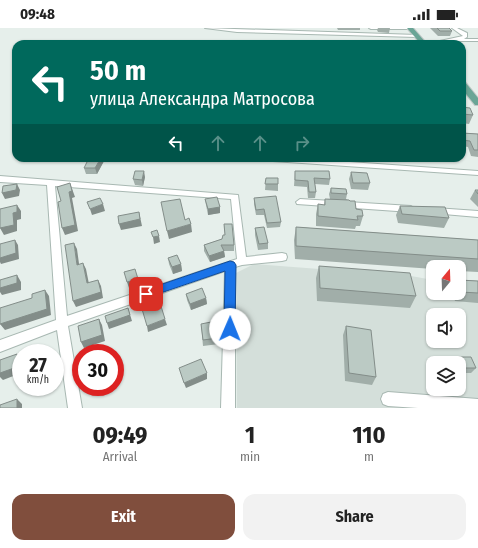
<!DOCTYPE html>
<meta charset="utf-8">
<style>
body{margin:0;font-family:"Fira Sans Condensed",sans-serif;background:#f2f2f2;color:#222;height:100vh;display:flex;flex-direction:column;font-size:15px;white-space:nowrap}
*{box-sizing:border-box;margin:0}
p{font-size:13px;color:#767676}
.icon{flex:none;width:22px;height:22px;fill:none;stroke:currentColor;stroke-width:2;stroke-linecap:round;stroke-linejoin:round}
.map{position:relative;height:380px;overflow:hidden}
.panel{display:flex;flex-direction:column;background:#fff;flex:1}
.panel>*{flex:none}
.top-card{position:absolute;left:12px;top:12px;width:454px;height:122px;border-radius:12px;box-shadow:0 1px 3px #0004;background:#00695c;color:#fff;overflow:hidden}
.needle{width:26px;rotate:19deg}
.tools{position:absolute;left:426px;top:232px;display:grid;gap:8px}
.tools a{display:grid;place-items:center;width:40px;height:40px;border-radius:8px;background:#fff;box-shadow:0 1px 3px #0004;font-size:20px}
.speed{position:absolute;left:12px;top:316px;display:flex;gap:8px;font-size:20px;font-weight:700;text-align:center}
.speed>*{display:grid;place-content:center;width:52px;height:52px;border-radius:50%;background:#fff;box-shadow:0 1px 3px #0004;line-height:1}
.speed small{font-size:10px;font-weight:400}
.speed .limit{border:6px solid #d22;background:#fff;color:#111}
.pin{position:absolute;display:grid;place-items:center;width:34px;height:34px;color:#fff;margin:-17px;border-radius:8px;box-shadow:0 2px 6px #0006}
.me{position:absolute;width:44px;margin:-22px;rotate:1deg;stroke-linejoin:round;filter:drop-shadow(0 0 3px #0008)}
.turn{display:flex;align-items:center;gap:14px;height:84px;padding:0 12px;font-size:18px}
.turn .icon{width:52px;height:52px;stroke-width:2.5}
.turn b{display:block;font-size:28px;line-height:34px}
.lanes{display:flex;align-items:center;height:38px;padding:0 12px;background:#0003;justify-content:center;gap:20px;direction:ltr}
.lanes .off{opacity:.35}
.eta{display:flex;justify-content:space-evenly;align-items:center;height:68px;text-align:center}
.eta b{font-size:24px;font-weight:700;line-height:28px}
.primary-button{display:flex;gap:8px;margin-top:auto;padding:8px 12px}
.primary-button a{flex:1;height:46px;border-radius:12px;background:#804e3d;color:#fff;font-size:16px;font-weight:700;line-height:46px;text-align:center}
.primary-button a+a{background:#f2f2f2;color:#222}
.status{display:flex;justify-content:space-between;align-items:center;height:28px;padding:0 20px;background:#fff;direction:ltr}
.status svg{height:11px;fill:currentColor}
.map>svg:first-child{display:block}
</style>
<div class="status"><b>09:48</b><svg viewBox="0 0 49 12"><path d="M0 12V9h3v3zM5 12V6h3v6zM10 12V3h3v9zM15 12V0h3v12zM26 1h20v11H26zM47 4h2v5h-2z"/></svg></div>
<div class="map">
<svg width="478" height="380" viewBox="0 0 478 380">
<rect width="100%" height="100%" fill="#e6efeb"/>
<!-- built -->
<path fill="#d4dfda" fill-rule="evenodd" d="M254 236 411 248 433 252V265H459L478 261V380H237L236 245ZM433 287H459V313H433ZM433 335H459V361H433Z"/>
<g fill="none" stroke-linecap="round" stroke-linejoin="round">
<!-- minor casing -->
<g stroke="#a8b8b2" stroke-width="2">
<path id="minor" d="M205 0 417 7 419 8 417 9 237 4Z
M369 0H412L410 1H371Z
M452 0H457L467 5V9L464 11H478V13H446L426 16 463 8Z
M254 130H292L478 143V147L258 132Z
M0 148 238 167 246 229 282 225 286 226 287 229 286 232 282 233 242 237 235 239V380H221L225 243 68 298 82 380H68L57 302 0 324V312L56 292 47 157 0 154ZM55 158 231 171 237 231 67 288Z
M300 171 411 178 415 181 411 184 297 176 296 174Z
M435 180 478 183V189L432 185 431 183 432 181Z
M388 364 478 371V380H418L388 378 383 376 381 371 383 366Z"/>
</g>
<!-- major casing -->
<g stroke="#c2cac8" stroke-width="2">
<path id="major" d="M407 0H413L427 16H421Z
M462 54H465L478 70V77H475L462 61Z"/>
</g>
<!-- minor -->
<use href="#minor" fill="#fff" fill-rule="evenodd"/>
<!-- major -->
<use href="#major" fill="#6aa596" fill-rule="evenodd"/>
</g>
<!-- wall -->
<path fill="#a1aea9" d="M337 0H360V2H338Z
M378 0H390L389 5 378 4 377 2Z
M430 0H449L452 3 450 8H438Z
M462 79 473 87 469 96 462 95Z
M462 105 478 106V129L471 128 468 119 462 118Z
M104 133 97 146H86L84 140Z
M295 143 330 151 329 157 315 156 316 164 315 170H308L307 159 294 158Z
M351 144 370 155 368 162 351 161 349 151Z
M145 149 143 158 135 157 133 151Z
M266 150 278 156V163L265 162Z
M331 160 347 166 346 171 350 173 363 188 360 198H356L355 201 316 198V186L318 176 324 177 325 171H330L329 166Z
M475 162H478V179L470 171Z
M254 170 281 194 280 199 267 200 264 187H256L254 176Z
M205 171 220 179V185L208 187 206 177Z
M400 178 449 190 444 200 398 195 396 187Z
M224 196 234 217V223H224L225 229 210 234 204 223V217L222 211 225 207Z
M296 199 478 212V244L459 243V239H433V241L295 231 294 212Z
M255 200 268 215V221L258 222 255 207Z
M168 230 181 236 182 243 173 246 169 236Z
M319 238 416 268 410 280 317 273 316 250Z
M459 252 478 253V275L455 273 452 265H459Z
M186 266 206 270 207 276 191 282 187 272Z
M201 296 218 310 219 316 203 318Z
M346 298 376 349 372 357 345 353 343 307Z
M453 329 476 340 471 345H459V335H449L448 334Z"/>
<!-- shaded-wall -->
<path fill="#838d89" d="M101 130H103L104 133 97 146 95 140Z
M144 143 145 149 143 158 142 152Z
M70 155 75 169 72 170 78 203 65 207 62 200 69 164Z
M17 156 20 162 19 168 5 171 2 165Z
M103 176 105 183 92 187 90 181Z
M17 177 21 183V191L17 192V203L4 207 0 200 13 185Z
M220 179V185L208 187V181Z
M139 184 142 198 121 202 119 196Z
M191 196 192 204 169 211 167 203Z
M159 208 160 214 154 216 153 209Z
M15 212 18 217 19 231 1 236 0 234V230Z
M74 215 77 221 80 243 77 237Z
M224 223 225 229 210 234 209 228Z
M83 235 86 241 90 261 87 255Z
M181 236 182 243 173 246 172 239Z
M17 247 21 254V262L2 267 0 264V260Z
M138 251 140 257 129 260 127 254Z
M98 252 101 258 103 270 76 279 73 273Z
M45 262 49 268 51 287 5 302 0 296Z
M206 270 207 276 191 282 190 276Z
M128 280 132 293 109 301 107 295Z
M99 291 102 297 105 313 84 320 81 314Z
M165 291 167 297 148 304 147 298Z
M17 326 21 331V345L3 352 0 349V345Z
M207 345V351L186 360 184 355Z
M93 359H110L92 366 88 361Z
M17 371 22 376V380H17Z"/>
<!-- building -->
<path fill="#bbcac4" stroke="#838d89" d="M437 0H449L452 3H440Z
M462 79 470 80 473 87 462 86Z
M462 105 478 106V122H474L470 113 462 112Z
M89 130H101L95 140H84Z
M135 143H144L142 152 133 151Z
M295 143H329L330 151 314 150 316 164H309L308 153 295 152Z
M351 144 367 145 370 155H353Z
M266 150H278V156H265Z
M70 155 72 163 69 164 75 197 62 200 58 174 61 173 57 159Z
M17 156 16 162 2 165 3 158Z
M331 160 346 161 347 166 331 165Z
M475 162H478V166Z
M276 168 281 194 267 195 264 181 256 182 254 170Z
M217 169 220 179 208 181 205 171Z
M100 170 103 176 90 181 87 174Z
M180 171 185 192 189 190 191 196 167 203 161 174Z
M325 171 349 172 350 173H355L356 181 362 182 363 188H357L358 192 318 188V176L325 177Z
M17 177V184L13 185 14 197 0 200V181Z
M400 178 445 179 449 190 402 186Z
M139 184 140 191 119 196 118 188Z
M224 196H232L234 217H221L224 223 209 228 204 217 222 211 223 207H225Z
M264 199 268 215 259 216 255 200Z
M296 199 478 212V231L296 218Z
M157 202 159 208 153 209 151 204Z
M15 212 16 225 0 230V216Z
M74 215 77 237 83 235 87 255 98 252 101 264 73 273 65 217Z
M177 227 181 236 172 239 168 230Z
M319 238 410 245 416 268 320 260Z
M135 241 138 251 127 254 124 244Z
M17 247V255L0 260V252Z
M459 252 478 253V265L461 264 459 257Z
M202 260 206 270 190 276 186 266Z
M45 262 47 281 0 296V280L32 270V266Z
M160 275 165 291 147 298 142 281Z
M128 280 130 287 107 295 105 288Z
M99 291 102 307 81 314 78 298Z
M216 293 218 310 203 312 201 296Z
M346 298 371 302 376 349 349 345Z
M17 326V339L0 345V332Z
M453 329H471L476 340H459V335H456Z
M201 331 207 345 184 355 179 340Z
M88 359H93L88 361Z
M17 371V380H0V377Z"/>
<!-- route -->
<path fill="#1a73e8" stroke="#114b97" d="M230 233 234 234 236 237 235 301 234 304 230 306 225 304 224 301 225 243 146 270 142 269 141 266 142 263Z"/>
</svg>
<div class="tools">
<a><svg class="needle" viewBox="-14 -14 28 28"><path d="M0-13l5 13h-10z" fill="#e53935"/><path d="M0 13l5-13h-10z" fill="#767676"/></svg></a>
<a><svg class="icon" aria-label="sound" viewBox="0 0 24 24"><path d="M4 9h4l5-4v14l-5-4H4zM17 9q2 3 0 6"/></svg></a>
<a><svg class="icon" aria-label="layers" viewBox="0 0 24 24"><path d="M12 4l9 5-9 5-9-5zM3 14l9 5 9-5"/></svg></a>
</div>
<div class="speed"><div>27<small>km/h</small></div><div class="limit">30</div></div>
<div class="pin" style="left:146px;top:266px;background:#d93025"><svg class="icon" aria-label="arrive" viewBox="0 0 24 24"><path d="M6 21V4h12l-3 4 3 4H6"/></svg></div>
<svg class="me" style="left:230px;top:301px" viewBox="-20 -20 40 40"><circle r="19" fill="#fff"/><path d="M0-13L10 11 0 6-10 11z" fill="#1a73e8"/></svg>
<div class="top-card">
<div class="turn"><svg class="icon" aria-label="left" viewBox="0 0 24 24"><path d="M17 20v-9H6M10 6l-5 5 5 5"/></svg><div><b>50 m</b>улица Александра Матросова</div></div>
<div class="lanes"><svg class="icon" aria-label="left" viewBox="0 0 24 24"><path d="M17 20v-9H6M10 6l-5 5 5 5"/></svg><svg class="icon off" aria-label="ahead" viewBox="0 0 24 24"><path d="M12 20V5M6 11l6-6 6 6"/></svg><svg class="icon off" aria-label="ahead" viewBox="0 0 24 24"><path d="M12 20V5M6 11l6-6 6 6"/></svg><svg class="icon off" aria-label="right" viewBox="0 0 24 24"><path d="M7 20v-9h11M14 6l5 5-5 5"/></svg></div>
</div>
</div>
<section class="panel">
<div class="eta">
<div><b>09:49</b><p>Arrival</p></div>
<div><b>1</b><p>min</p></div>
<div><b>110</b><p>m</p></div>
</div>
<div class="primary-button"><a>Exit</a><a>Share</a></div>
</section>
